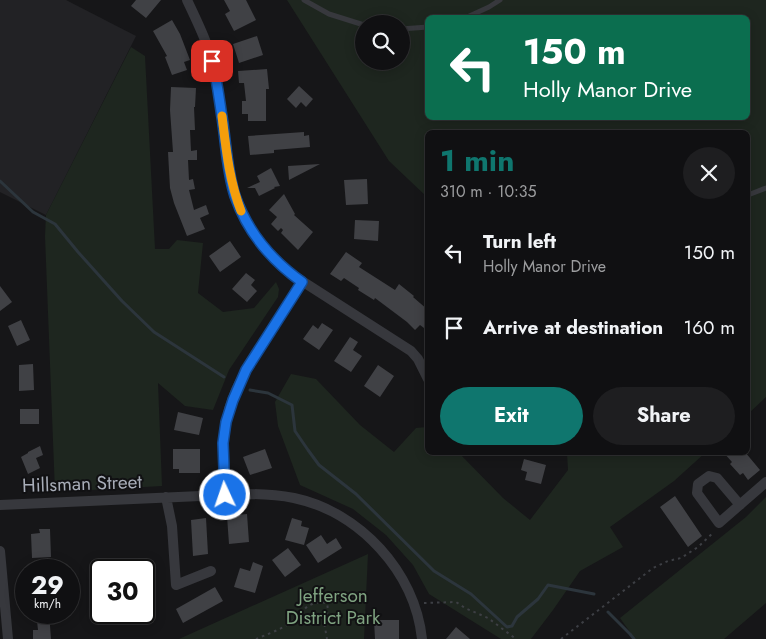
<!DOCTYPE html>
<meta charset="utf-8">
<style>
body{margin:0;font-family:Jost,sans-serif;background:#1e1e20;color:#f1f3f6;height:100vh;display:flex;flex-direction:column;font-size:19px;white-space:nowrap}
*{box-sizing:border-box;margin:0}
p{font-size:16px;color:#9c9d9f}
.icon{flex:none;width:28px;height:28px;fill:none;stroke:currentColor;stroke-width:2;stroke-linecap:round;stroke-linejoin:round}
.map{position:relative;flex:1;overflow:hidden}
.panel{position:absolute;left:425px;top:130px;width:325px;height:325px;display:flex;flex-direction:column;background:#101012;border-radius:8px;box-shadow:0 2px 12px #0003,0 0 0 1px #303032}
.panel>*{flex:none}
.guide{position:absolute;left:425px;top:15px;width:325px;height:105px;border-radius:8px;box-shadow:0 2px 12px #0003,0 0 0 1px #303032;background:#0b6e4f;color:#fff;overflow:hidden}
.tools{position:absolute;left:355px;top:15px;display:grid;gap:10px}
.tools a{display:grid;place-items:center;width:55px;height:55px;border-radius:50%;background:#101012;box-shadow:0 2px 12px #0003,0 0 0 1px #303032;font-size:25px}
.speed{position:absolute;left:15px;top:559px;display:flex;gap:10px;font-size:25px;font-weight:700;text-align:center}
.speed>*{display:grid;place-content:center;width:65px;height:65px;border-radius:50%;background:#101012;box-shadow:0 2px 12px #0003,0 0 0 1px #303032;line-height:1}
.speed small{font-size:12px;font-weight:400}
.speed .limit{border:2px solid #111;border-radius:8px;background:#fff;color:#111}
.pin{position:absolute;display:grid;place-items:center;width:42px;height:42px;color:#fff;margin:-21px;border-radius:10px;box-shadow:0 2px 8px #0006}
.me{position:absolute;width:55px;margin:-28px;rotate:357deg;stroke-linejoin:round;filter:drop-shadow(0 0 4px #0008)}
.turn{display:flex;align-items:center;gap:18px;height:105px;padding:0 15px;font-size:22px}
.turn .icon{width:65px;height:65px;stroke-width:2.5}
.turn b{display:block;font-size:35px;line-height:42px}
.round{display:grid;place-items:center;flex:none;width:52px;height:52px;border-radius:26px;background:#1e1e20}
.overview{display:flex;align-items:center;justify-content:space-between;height:85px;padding:0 15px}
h1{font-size:30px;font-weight:700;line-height:38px;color:#0f766e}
.cta{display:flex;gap:10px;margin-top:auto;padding:10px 15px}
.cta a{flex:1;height:58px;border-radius:30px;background:#0f766e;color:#fff;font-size:20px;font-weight:700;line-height:58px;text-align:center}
.cta a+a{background:#1e1e20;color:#f1f3f6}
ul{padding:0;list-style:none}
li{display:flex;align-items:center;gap:15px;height:75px;padding:0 15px}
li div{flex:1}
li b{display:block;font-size:19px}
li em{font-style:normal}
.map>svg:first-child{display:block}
</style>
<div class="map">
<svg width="766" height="639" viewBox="0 0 766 639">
<rect width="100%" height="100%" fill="#161618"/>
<!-- built -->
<path fill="#222225" d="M0 0H66L136 36 46 215 0 192Z"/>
<!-- green -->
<path fill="#1e261f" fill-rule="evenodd" d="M287 0H766V397L748 414V132H428L427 197 389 161ZM428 18H748V118H428ZM364 24H401V61H364Z
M131 47 145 56 155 249H169L177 240 203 243 198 293 223 312 254 308 276 282 279 289 278 297 229 370 213 410 185 406 158 383 162 486 55 492 45 236 46 215Z
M291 374 316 379 360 425 394 452 416 428 427 427 428 452 459 453 503 498 530 520 568 470 567 453H705L674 481 610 527 623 547 580 571 553 610 531 639H501L429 594 413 565 386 535 353 509 300 485 278 426 275 402Z
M766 497V603L724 639H635L620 618 746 517Z
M368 554 364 639H179Z"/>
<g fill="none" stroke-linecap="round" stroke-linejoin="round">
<!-- stream -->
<path stroke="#2c353c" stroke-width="3" d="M0 181 33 212 55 224 78 252 122 301 154 332 224 377
M250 390 268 393 292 405 295 431 308 450 319 465 356 494 434 571 471 594 507 627 512 626 517 617 538 599 548 585 594 594
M608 612 630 634 634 639"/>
</g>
<!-- building -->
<path fill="#404145" d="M136 0H161L146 18 131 6Z
M224 0H246L256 20 234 31 225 14 230 11Z
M172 20 180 34 190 60 184 62 187 70 172 75 165 57 167 56 153 31Z
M257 36 263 55 239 63 233 44Z
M267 69 269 89H266V121H248V114H242V101H246L244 83H239L238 71Z
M299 86 313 99 306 107 301 102 296 108 287 99Z
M171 87 196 88 195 107H194L195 130H190L191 151 197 150V160H188L189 180 193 179 195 189 189 190 194 210 206 205 209 214 200 218 205 229 187 236 174 203 170 188 168 152H173L170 110Z
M304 132V136L309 135 310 147 274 150V153L250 155 248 136Z
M320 164 289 180 288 166Z
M271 168 280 186 274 187 275 188 259 196 255 188H247L260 182 257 176Z
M367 179 368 204 346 205 344 180Z
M284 194 295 214 294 215 313 232 298 250 281 233 283 230 281 228 278 231 271 224 277 217 269 210Z
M355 220 379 221 378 241 354 239Z
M230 241 241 257 220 272 209 256Z
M346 252 362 263 359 267 395 290 399 284 414 296 413 297 428 310V331L420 325 415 330 407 322 375 298 374 300 358 290 359 288 344 278 341 281 330 274Z
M246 273 255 280 251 285 257 291 247 302 232 289Z
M0 286 12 302 0 311Z
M21 320 30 340 17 346 8 326Z
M322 323 333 330 319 350 303 339 313 325 318 329Z
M350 337 358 342 353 350 362 356 351 372 334 361Z
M33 364 34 390 19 391V365Z
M378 365 394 376 380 397 364 386Z
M20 409H39V424H20Z
M178 412 203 418 199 435 174 430Z
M40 446 43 455 36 458 40 468 28 474 21 457 28 453V452Z
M173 449H200V473H179V469H173Z
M265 449 272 468 250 475 243 457Z
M723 452H745L760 470 748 480 743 473 740 475 730 464 732 462Z
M524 459 546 465 541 484 525 480 527 472 521 470Z
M675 496 702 536 688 547 660 507Z
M247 514 249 542 229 544 227 516Z
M206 518 208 554 193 556 191 520Z
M292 518 302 521 301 526 309 528 304 545 285 540Z
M39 529H50L51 557 32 558 31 534 40 533Z
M321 535 327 544 336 538 342 548 318 563 306 545Z
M288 548 301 565 285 577 272 560Z
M253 562 263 566 255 593 234 587 240 568 250 571Z
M215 587 223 601 183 623 176 609Z
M36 612H49L51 639H33V630H38Z
M374 620H399V639H375Z
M456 627 470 639H446Z"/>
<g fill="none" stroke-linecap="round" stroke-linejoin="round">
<!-- path -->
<path stroke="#3d3f44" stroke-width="2" stroke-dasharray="2.5 4" stroke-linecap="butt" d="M424 603 456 602 465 608 488 618 516 639
M256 639C265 635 280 630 288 624 302 615 306 599 327 603L328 610 324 622 327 639
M561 639 653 568 668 561 681 558 698 547 714 532"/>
<!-- service -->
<path stroke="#37383d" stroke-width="5" d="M304 0 329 14 364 25
M465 18 489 7 500 0
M401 29 428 27
M748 195 766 188"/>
<!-- minor -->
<path stroke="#37383d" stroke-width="10" d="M187 0C198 23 209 46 215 71 218 84 219 98 221 112 231 183 232 226 291 274L411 351 418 359 428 379
M225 495 223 443 229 409 236 390 246 370 302 282
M166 497 172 526 176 585 211 571
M0 505 245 494C261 494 278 495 294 498 360 512 415 572 422 639
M740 505 717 478 709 476 698 484 697 493 719 523 766 482
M0 551 8 639"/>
</g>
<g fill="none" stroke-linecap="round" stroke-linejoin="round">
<!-- route casing -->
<g stroke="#114b97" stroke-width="12">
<path id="route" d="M212 61C217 79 219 98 222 117 226 143 227 172 235 196 248 233 271 260 302 282L246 370 233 400 226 422 223 443 225 495"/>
</g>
<!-- route -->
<use href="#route" stroke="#1a73e8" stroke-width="9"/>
<!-- slow -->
<path stroke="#f59e0b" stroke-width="9" d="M222 116C226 148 229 180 241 211"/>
</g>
<g text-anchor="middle" stroke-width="4" stroke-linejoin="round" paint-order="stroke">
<!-- street labels -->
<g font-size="19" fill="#a8adb8" stroke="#111113">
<text transform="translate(82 483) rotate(-2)" y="7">Hillsman Street</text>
</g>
<!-- park labels -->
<g font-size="19" fill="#7fa381" stroke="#111113">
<text x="333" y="602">Jefferson<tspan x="333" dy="22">District Park</tspan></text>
</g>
</g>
</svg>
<div class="tools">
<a><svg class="icon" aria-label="search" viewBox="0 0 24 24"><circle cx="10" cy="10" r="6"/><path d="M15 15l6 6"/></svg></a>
</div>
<div class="speed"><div>29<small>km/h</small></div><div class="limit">30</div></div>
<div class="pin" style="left:212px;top:61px;background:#d93025"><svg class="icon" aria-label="arrive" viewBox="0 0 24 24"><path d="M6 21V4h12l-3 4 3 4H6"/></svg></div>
<svg class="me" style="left:225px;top:495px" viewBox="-20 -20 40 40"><circle r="17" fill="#1a73e8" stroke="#fff" stroke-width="3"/><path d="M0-11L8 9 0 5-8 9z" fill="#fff"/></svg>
<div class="guide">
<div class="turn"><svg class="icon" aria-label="left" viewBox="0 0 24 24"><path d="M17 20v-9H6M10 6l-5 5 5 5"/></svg><div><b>150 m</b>Holly Manor Drive</div></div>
</div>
<section class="panel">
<div class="overview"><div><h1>1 min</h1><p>310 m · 10:35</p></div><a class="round"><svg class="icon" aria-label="close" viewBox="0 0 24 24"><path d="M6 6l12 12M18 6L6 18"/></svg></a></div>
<ul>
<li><svg class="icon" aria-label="left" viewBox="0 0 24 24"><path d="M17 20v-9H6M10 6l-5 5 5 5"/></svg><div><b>Turn left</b><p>Holly Manor Drive</p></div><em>150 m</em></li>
<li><svg class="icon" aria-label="arrive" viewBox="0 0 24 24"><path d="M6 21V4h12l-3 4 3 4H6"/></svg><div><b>Arrive at destination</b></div><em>160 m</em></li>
</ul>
<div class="cta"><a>Exit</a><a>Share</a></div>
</section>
</div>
